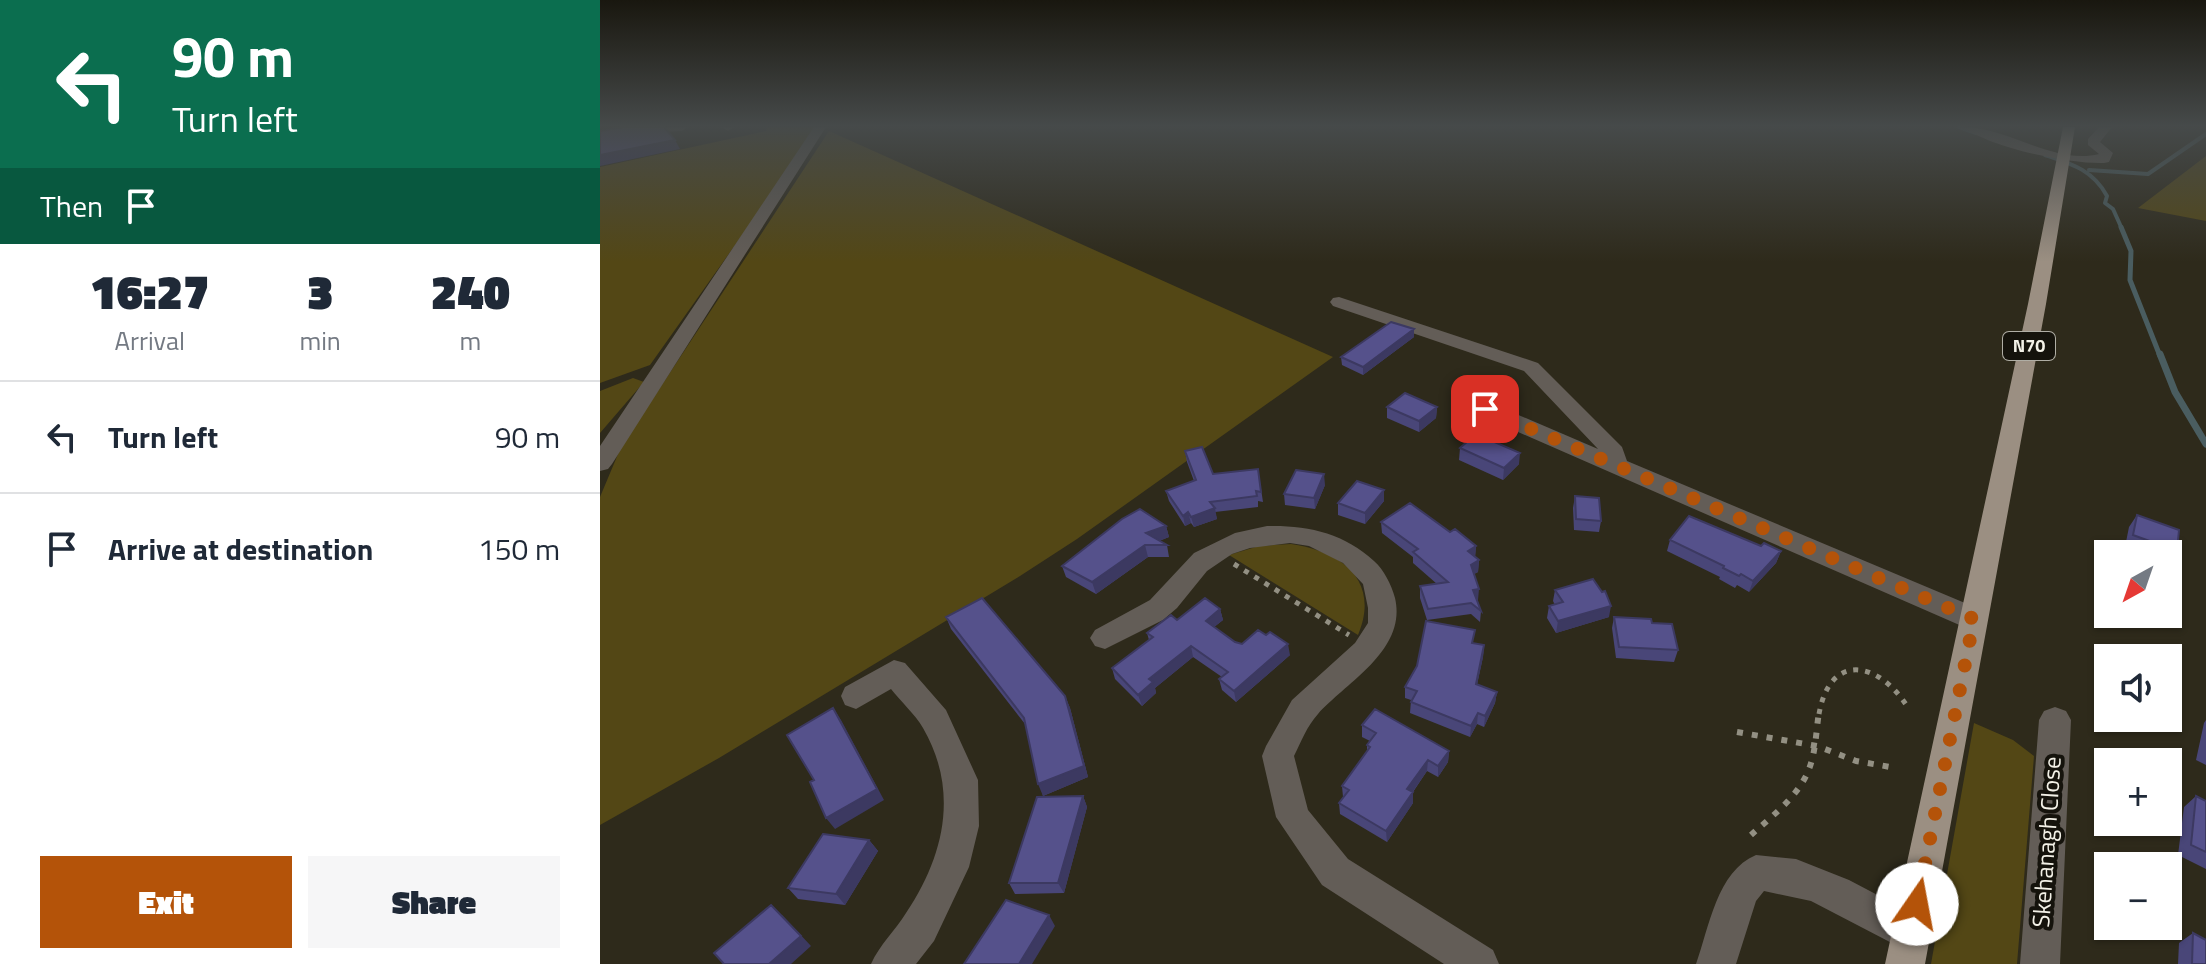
<!DOCTYPE html>
<meta charset="utf-8">
<style>
body{margin:0;font-family:"Titillium Web",sans-serif;background:#f6f6f7;color:#1f2937;height:100vh;display:flex;flex-direction:column;font-size:30px;white-space:nowrap}
*{box-sizing:border-box;margin:0}
p{font-size:26px;color:#747a83}
.icon{flex:none;width:44px;height:44px;fill:none;stroke:currentColor;stroke-width:2;stroke-linecap:round;stroke-linejoin:round}
.map{position:relative;flex:1;overflow:hidden}
.side{display:flex;flex-direction:column;background:#fff;width:600px}
.side>*{flex:none}
.top-card{background:#0b6e4f;color:#fff;overflow:hidden}
.needle{width:52px;rotate:220deg}
.controls{position:absolute;left:1494px;top:540px;display:grid;gap:16px}
.controls a{display:grid;place-items:center;width:88px;height:88px;border-radius:0px;background:#fff;box-shadow:0 2px 6px #0004;font-size:40px}
.pin{position:absolute;display:grid;place-items:center;width:68px;height:68px;color:#fff;margin:-34px;border-radius:16px;box-shadow:0 4px 12px #0006}
.me{position:absolute;width:88px;margin:-44px;rotate:12deg;stroke-linejoin:round;filter:drop-shadow(0 0 6px #0008)}
.turn{display:flex;align-items:center;gap:28px;height:168px;padding:0 40px;font-size:36px}
.turn .icon{width:104px;height:104px;stroke-width:2.5}
.turn b{display:block;font-size:56px;line-height:68px}
.then{display:flex;align-items:center;height:76px;padding:0 40px;background:#0003;gap:16px;font-size:30px}
.eta{display:flex;justify-content:space-evenly;align-items:center;height:136px;text-align:center}
.eta b{font-size:48px;font-weight:800;line-height:56px}
.primary-button{display:flex;gap:16px;margin-top:auto;padding:16px 40px}
.primary-button a{flex:1;height:92px;border-radius:0px;background:#b45309;color:#fff;font-size:32px;font-weight:800;line-height:92px;text-align:center}
.primary-button a+a{background:#f6f6f7;color:#1f2937}
ul{padding:0;list-style:none}
li{display:flex;align-items:center;gap:24px;height:112px;padding:0 40px;border-top:2px solid #e0e1e3}
li div{flex:1}
li b{display:block;font-size:30px}
li em{font-style:normal}
main{display:flex;flex:1;min-height:0}
.map>svg:first-child{display:block}
</style>
<main>
<section class="side">
<div class="top-card">
<div class="turn"><svg class="icon" aria-label="left" viewBox="0 0 24 24"><path d="M17 20v-9H6M10 6l-5 5 5 5"/></svg><div><b>90 m</b>Turn left</div></div>
<div class="then">Then<svg class="icon" aria-label="arrive" viewBox="0 0 24 24"><path d="M6 21V4h12l-3 4 3 4H6"/></svg></div>
</div>
<div class="eta">
<div><b>16:27</b><p>Arrival</p></div>
<div><b>3</b><p>min</p></div>
<div><b>240</b><p>m</p></div>
</div>
<ul>
<li><svg class="icon" aria-label="left" viewBox="0 0 24 24"><path d="M17 20v-9H6M10 6l-5 5 5 5"/></svg><div><b>Turn left</b></div><em>90 m</em></li>
<li><svg class="icon" aria-label="arrive" viewBox="0 0 24 24"><path d="M6 21V4h12l-3 4 3 4H6"/></svg><div><b>Arrive at destination</b></div><em>150 m</em></li>
</ul>
<div class="primary-button"><a>Exit</a><a>Share</a></div>
</section>
<div class="map">
<svg width="1606" height="964" viewBox="0 0 1606 964">
<rect width="100%" height="100%" fill="#2e2a1b"/>
<!-- green -->
<path fill="#534715" d="M167 127H213L216 131 50 365 0 383V167L166 131Z
M229 131 733 357 477 539 420 576 119 758 0 825V497L21 447Z
M1606 156V221L1538 208Z
M33 378 44 382 0 433V391Z
M691 544C741 551 781 580 758 635L629 555 659 546Z
M1374 723 1413 740 1434 756 1417 964H1331Z"/>
<g fill="none" stroke-linecap="round" stroke-linejoin="round">
<!-- stream-far2 -->
<path stroke="#4a5d60" stroke-width="4" d="M1359 127 1376 133
M1445 155C1472 164 1493 170 1507 196L1505 203 1513 209 1522 229
M1489 170 1548 174 1606 134"/>
<!-- stream-far1 -->
<path stroke="#4a5d60" stroke-width="5" d="M1521 227 1531 251 1530 280 1560 356"/>
<!-- stream -->
<path stroke="#4a5d60" stroke-width="7" d="M1560 354 1575 392 1606 444"/>
<!-- path-far1 -->
<path stroke="#939083" stroke-width="5" stroke-dasharray="5 7" stroke-linecap="butt" d="M634 564 749 635
M1219 714C1230 652 1278 661 1307 706"/>
<!-- path -->
<path stroke="#939083" stroke-width="6" stroke-dasharray="6 9" stroke-linecap="butt" d="M1137 732 1217 746 1256 761 1296 768
M1151 835C1172 816 1199 796 1209 769 1216 751 1216 731 1219 712"/>
<!-- minor -->
<path fill="#635d57" fill-rule="evenodd" d="M27 127H88L82 131 32 133 28 132Z
M121 127H134L128 131Z
M214 127H226L12 464 8 469 0 471V446Z
M1363 127C1408 127 1454 165 1499 154L1488 145V139L1499 127H1512L1500 142 1513 153 1509 162 1504 163C1468 164 1392 148 1363 127Z
M739 297 938 363 1022 447 1027 461 1384 611 1388 619 1384 627 1374 630 1364 627 877 414 874 409 877 404H893L998 449 924 371 733 306 730 302 733 298Z
M667 526C707 525 744 533 774 561 784 570 791 584 795 598 807 650 748 681 718 714 707 726 701 742 694 756L708 810 748 859 893 950 899 964H844L722 885 676 817 662 756 666 746 692 700 755 643 768 623V608L763 584 743 563 709 546 690 543 650 548 632 554 607 571 577 608 563 620 505 649 495 646 490 638 495 630 550 600 594 553 635 533Z
M294 660 305 663 346 710 378 780 379 826 369 867 334 941 316 964H271C280 944 295 931 306 913 345 855 359 790 323 728 315 714 301 702 291 689L256 709 245 705 241 696 245 687Z
M1455 707 1466 711 1471 720 1460 964H1420L1439 720 1444 711Z
M1156 855 1196 859 1249 880 1325 920 1330 934 1325 948 1311 953 1211 901 1164 891 1156 901 1136 964H1096C1109 928 1117 871 1156 855Z"/>
<!-- major -->
<path fill="#9b8f82" fill-rule="evenodd" d="M1463 127H1475L1446 304 1325 964H1285L1428 304Z"/>
</g>
<!-- wall -->
<path fill="#494678" d="M814 329V337L763 375 742 365 741 357Z
M787 407H837L836 418 819 432 787 418Z
M860 448 919 464 903 480 859 460Z
M585 451 613 474 658 469 663 502 658 501V507L615 512 617 519 594 527 591 523 585 526 569 501 566 491 594 481 587 462Z
M725 485 715 509 685 505 684 494Z
M975 496 1001 521 999 532 974 530 973 508Z
M784 501 765 524 738 515V503Z
M1537 515 1577 551 1568 562V554H1545L1525 547 1529 527Z
M781 522 850 532 876 546 875 557 879 560 878 572 874 574 878 600H877L881 611 880 622 871 614 827 620 820 598V586L837 584 813 563V557L782 533Z
M566 526 569 537 559 541 567 545 569 557H548L496 594 466 577 462 566Z
M1070 540 1161 546 1181 551 1176 563 1149 592 1137 585 1135 588 1119 579 1120 577 1067 551Z
M955 590 1009 617 956 633 947 618 949 606 955 605 953 601Z
M620 609 623 620 614 627 635 642 690 655 636 702 622 690 619 679 622 677 593 657 555 688 556 693 542 706 515 679 512 668 549 640 547 633 577 620Z
M346 617 465 696 470 708 488 777 443 796 425 724 351 629Z
M1014 617 1052 623 1078 650 1074 662 1016 658 1012 628Z
M873 643 884 645 883 657 877 684 897 692 895 703 884 727 877 724 870 737 810 713 811 700 805 698V687Z
M1606 720V765L1596 760 1604 723Z
M762 725 849 751 848 762 838 777 827 771 813 792V803L787 842 740 814 739 803 743 797 742 786 767 752V745L770 741 762 737Z
M483 796 487 807 464 893 415 894 409 883Z
M1596 796 1606 801V869L1578 855 1584 807Z
M269 840 278 851 245 905 198 899 188 888Z
M1593 933 1606 964H1578L1579 943Z"/>
<!-- shaded-wall -->
<path fill="#3c3961" d="M75 140 80 149 0 166V155Z
M814 329V337L763 375V367Z
M837 407 836 418 819 432V421Z
M920 453 919 464 903 480 904 468Z
M724 474 725 485 715 509 714 498Z
M784 490V501L765 524V513Z
M615 508 617 519 594 527 591 517Z
M588 512 591 523 585 526 583 516Z
M566 526 569 537 549 545 546 533Z
M545 545 548 557 496 594 492 582Z
M876 546 875 558 868 551Z
M1181 551 1176 563 1149 592 1153 581Z
M879 560 878 572 870 576 871 565Z
M879 589 878 600 873 601V590Z
M1011 606 1009 617 956 633 958 621Z
M620 609 623 620 608 632 606 621Z
M688 644 690 655 636 702 634 691Z
M884 645 883 657 875 695 876 684Z
M591 646 593 657 555 688 556 693 542 706 538 695 549 679Z
M897 692 895 703 884 727 885 716Z
M465 696 470 708 488 777 443 796 438 784Z
M233 708 241 720 284 800 235 829 226 818Z
M878 713 877 724 870 737 871 726Z
M849 751 848 762 838 777V766Z
M828 760 827 771 807 800V789Z
M813 792V803L787 842 786 831Z
M483 796 487 807 464 893 458 883Z
M269 840 278 851 245 905 236 894Z
M182 915 211 946 191 964H169Z
M449 915 455 926 432 964H419Z"/>
<!-- building -->
<path fill="#55518b" stroke="#3c3961" stroke-width="2" d="M23 127H64L75 140 0 155V131Z
M791 322 814 329 763 367 741 357Z
M805 393 837 407 819 421 787 407Z
M876 434 920 453 904 468 860 448Z
M602 447 613 474 658 469 661 492 656 491 657 496 610 502 615 508 591 517 588 512 583 516 566 491 596 480 585 451Z
M696 470 724 474 714 498 684 494Z
M757 481 784 490 765 513 738 503Z
M975 496 999 498 1001 521 976 519Z
M810 503 850 532 855 529 876 546 868 551 879 560 871 565 879 589 873 590 881 611 871 603 828 609 820 586 848 582 813 552 818 549 781 522Z
M540 509 566 526 546 533 567 545H545L492 582 462 566 522 519Z
M1537 515 1579 530 1577 551 1533 535Z
M1089 516 1161 546 1164 543 1181 551 1153 581 1141 574 1139 576 1123 568 1124 566 1070 540Z
M993 579 1002 592 1005 591 1011 606 958 621 949 606 963 602 955 590Z
M382 598 465 696 484 766 438 784 424 718 346 617Z
M605 598 620 609 606 621 635 642 642 644 658 630 666 635 670 632 688 644 634 691 619 679 628 672 591 646 549 679 553 682 538 695 512 668 553 637 547 633 571 615 577 620Z
M1014 617 1051 619 1052 623 1072 624 1078 650 1019 647Z
M826 621 875 630 872 643 884 645 876 684 897 692 885 716 878 713 871 726 811 702 817 691 805 687 817 666Z
M233 708 277 789 226 818 210 782 214 780 187 735Z
M775 709 849 751 838 766 828 760 807 789 813 792 786 831 739 803 749 790 742 786 770 747 767 745 776 733 762 725Z
M483 796 458 883H409L437 797Z
M1596 796 1606 801V852L1591 845Z
M223 834 269 840 236 894 188 888Z
M406 900 449 915 419 964H364Z
M171 905 201 936 169 964H124L114 953Z
M1593 933 1606 940V964H1592Z"/>
<!-- sky -->
<linearGradient id="sky" x2="0" y2="1"><stop stop-color="#19170f"/><stop offset="0.48" stop-color="#464a4a"/><stop offset="1" stop-color="#464a4a" stop-opacity="0"/></linearGradient>
<rect width="1606" height="262" fill="url(#sky)"/>
<g fill="none" stroke-linecap="round" stroke-linejoin="round">
<!-- route -->
<path stroke="#b45309" stroke-width="14" stroke-dasharray="0 25.2" d="M885 409 1374 619 1317 904"/>
</g>
<g text-anchor="middle" stroke-width="8" stroke-linejoin="round" paint-order="stroke">
<!-- shield labels -->
<rect fill="#15130c" stroke="#b0aea5" stroke-width="2" x="1403" y="332" width="52" height="28" rx="6"/>
<g font-size="18" font-weight="bold" fill="#f3f1e7">
<text x="1429" y="352">N70</text>
</g>
<!-- near-street labels -->
<g font-size="24" fill="#f3f1e7" stroke="#15130c">
<text transform="translate(1447 842) rotate(-86)" y="8">Skehanagh Close</text>
</g>
</g>
</svg>
<div class="controls">
<a><svg class="needle" viewBox="-14 -14 28 28"><path d="M0-13l5 13h-10z" fill="#e53935"/><path d="M0 13l5-13h-10z" fill="#747a83"/></svg></a>
<a><svg class="icon" aria-label="sound" viewBox="0 0 24 24"><path d="M4 9h4l5-4v14l-5-4H4zM17 9q2 3 0 6"/></svg></a>
<a>+</a>
<a>−</a>
</div>
<div class="pin" style="left:885px;top:409px;background:#d93025"><svg class="icon" aria-label="arrive" viewBox="0 0 24 24"><path d="M6 21V4h12l-3 4 3 4H6"/></svg></div>
<svg class="me" style="left:1317px;top:904px" viewBox="-20 -20 40 40"><circle r="19" fill="#fff"/><path d="M0-13L10 11 0 6-10 11z" fill="#b45309"/></svg>
</div>
</main>
